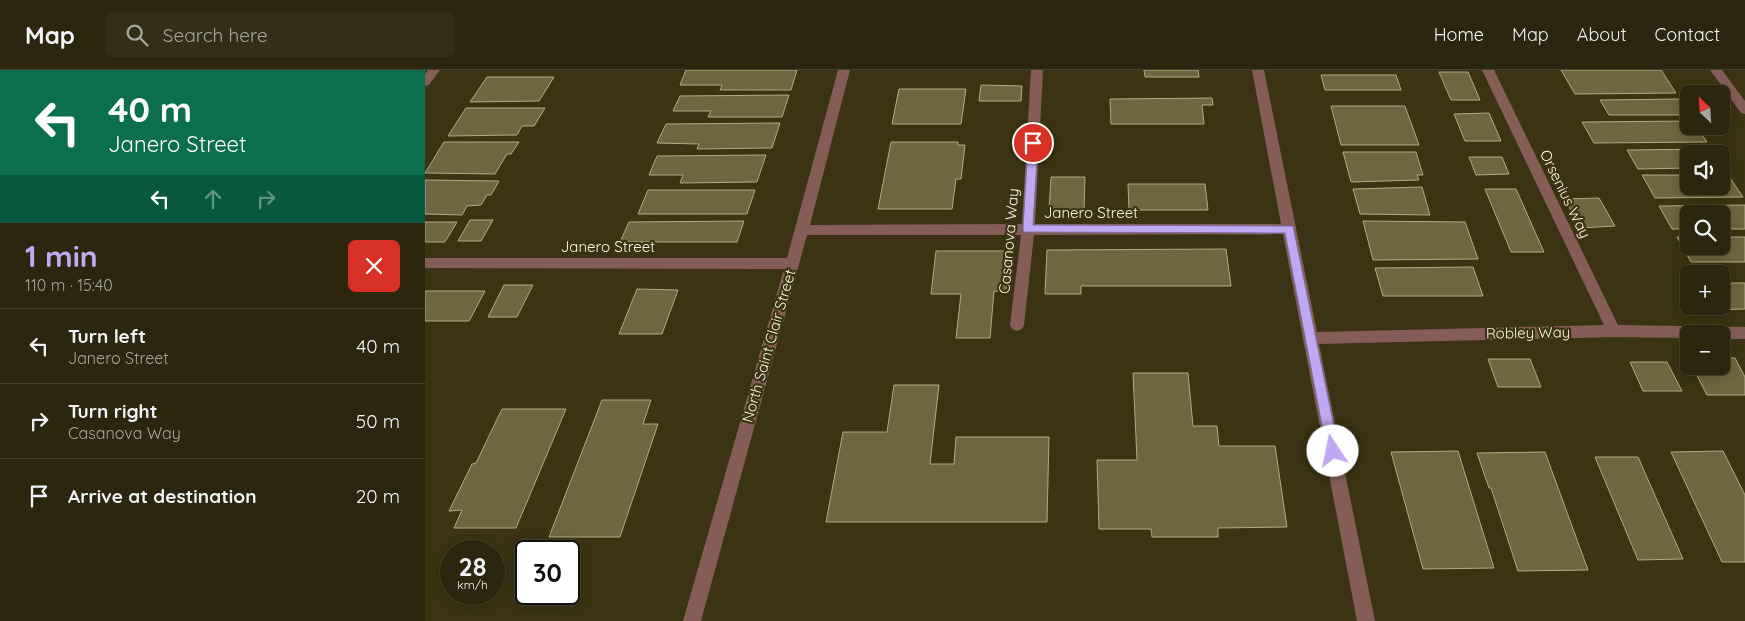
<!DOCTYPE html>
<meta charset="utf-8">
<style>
body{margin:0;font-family:Quicksand,sans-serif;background:#342e17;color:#f1f3f6;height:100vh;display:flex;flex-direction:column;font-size:19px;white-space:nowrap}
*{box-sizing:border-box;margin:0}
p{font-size:16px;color:#a6a59e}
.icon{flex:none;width:28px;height:28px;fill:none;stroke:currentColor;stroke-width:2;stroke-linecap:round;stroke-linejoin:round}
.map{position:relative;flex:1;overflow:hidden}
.details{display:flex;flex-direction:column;background:#2c260e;width:425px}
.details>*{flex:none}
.banner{background:#0b6e4f;color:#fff;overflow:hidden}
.needle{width:32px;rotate:335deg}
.controls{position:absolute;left:1255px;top:15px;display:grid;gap:10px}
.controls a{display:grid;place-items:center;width:50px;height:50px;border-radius:8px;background:#2c260e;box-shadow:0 2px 12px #0003,0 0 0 1px #48432e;font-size:25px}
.speed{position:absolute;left:15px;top:470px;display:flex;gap:10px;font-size:25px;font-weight:700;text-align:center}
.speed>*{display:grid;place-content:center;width:65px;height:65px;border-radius:50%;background:#2c260e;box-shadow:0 2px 12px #0003,0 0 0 1px #48432e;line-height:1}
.speed small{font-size:12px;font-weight:400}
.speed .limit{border:2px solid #111;border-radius:8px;background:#fff;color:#111}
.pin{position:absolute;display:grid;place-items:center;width:42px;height:42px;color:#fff;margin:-21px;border:2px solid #fff;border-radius:50%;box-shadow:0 1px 5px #0007}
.me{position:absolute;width:55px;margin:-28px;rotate:349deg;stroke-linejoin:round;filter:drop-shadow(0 0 4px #0008)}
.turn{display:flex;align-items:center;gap:18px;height:105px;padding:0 25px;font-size:22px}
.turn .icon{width:65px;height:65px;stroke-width:2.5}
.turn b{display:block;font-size:35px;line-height:42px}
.lanes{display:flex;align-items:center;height:48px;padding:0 25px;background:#0003;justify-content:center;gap:25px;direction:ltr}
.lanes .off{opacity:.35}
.round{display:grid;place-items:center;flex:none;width:52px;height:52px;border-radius:8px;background:#342e17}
.overview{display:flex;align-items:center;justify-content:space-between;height:85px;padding:0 25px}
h1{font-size:30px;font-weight:700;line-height:38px;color:#c1a8f3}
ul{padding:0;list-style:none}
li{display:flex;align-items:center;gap:15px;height:75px;padding:0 25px;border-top:1px solid #48432e}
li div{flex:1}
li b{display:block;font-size:19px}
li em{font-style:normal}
header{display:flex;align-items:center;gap:30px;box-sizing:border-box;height:70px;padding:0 25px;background:#2c260e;border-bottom:1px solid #48432e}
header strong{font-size:24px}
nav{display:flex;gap:28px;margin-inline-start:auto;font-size:18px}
.search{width:350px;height:45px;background:#342e17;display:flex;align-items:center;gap:12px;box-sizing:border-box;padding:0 18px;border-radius:8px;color:#a6a59e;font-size:19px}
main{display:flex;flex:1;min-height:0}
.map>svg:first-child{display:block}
</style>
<header>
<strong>Map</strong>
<div class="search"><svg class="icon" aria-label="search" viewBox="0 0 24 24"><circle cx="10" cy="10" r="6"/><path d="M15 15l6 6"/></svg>Search here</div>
<nav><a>Home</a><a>Map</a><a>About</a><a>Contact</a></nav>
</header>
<main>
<section class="details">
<div class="banner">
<div class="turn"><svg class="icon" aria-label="left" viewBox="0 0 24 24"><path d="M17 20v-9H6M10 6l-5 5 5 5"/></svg><div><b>40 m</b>Janero Street</div></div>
<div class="lanes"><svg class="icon" aria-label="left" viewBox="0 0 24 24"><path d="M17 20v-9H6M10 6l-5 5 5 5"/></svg><svg class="icon off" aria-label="ahead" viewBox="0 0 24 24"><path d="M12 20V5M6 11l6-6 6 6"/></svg><svg class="icon off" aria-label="right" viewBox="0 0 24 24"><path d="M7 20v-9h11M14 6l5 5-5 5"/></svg></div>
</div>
<div class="overview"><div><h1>1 min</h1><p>110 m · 15:40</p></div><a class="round" style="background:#d93025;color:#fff"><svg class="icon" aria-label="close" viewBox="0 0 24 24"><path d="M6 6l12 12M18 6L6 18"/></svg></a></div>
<ul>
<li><svg class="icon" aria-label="left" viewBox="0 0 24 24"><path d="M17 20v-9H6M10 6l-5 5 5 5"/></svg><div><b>Turn left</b><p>Janero Street</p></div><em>40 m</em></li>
<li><svg class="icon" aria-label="right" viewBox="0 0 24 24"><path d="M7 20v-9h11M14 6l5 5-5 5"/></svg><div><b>Turn right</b><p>Casanova Way</p></div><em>50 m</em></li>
<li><svg class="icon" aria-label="arrive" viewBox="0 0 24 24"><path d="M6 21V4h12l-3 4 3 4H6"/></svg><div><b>Arrive at destination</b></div><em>20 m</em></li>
</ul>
</section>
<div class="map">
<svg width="1320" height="551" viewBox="0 0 1320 551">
<rect width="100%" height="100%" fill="#3b3313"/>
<!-- building -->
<path fill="#6f6540" stroke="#b2a986" d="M261 0H372L366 20H295L297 15H255Z
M719 0H773L774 7H720Z
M1136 0H1236L1251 23 1150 24Z
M1014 2H1043L1055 30H1026Z
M896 5H971L976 20H900Z
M62 7H129L114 31 45 32Z
M556 15 597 16 596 31H554Z
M474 19H541L536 54H467Z
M364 25 357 47H283L286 41H248L255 26Z
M787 28 788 35H777L779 54H686L685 29Z
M1255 29 1264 45H1184L1175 30Z
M906 36H980L994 75H916Z
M41 38H120L109 56H97L92 65 23 66Z
M1064 43 1076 71H1040L1029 44Z
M1264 51V56H1271L1282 72 1169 73 1157 52Z
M355 53 347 78 272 79 274 74 232 73 241 54Z
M19 72H94L86 84H82L70 104 0 103Z
M466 72H533V75H540L536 109H531L527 139H453Z
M1286 79 1289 84H1264V98L1213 99 1202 80Z
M918 82H991L998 105H992L994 110 926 112Z
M341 85 332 112 255 113 258 105H224L232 86Z
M1044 87H1077L1084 104 1051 105Z
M1217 105H1264V116H1296V105H1303L1318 127 1230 128Z
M626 107H660L659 141 624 140Z
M0 110 74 111 66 125H62L56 135 42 136 37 145 0 144Z
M703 114H780L783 140H704Z
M997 117 1005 145 935 144 928 119Z
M1060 119H1091L1119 182H1086Z
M223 120H330L322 144H213Z
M1174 128 1190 156 1155 158 1140 129Z
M1320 135V159H1296V144H1264V159H1247L1234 136Z
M45 150H68L56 171H33Z
M319 151 312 172H195L204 152Z
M938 151 1040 152 1053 189 948 190Z
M0 152H32L20 172H0Z
M1252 167H1264V176H1296V167H1320V192H1266Z
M801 179 806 216H656V224H620L622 180Z
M511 181H584L581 222 569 221 565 268H531L536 224H506Z
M1048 197 1058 226H958L950 198Z
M1296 213H1320V239L1286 240 1284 236H1296Z
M79 215H108L92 247H63Z
M212 219 253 220 237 264H194Z
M0 221H60L44 251H0Z
M1296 288H1310L1320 307V325H1282L1267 296H1296Z
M1063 289H1105L1116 317H1073Z
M1205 292H1242L1257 321H1218Z
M708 303H763L768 356H792L794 376H850L862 457 793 458V467H727L726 459H674L672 390H712Z
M469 315H514L505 394H529L531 367H624L622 452H401L418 362H462Z
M177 330H226L218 354H233L195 467H124Z
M77 339H141L91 458H29L37 440 24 441 47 394 51 393Z
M1033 381 1069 498 998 499 966 382Z
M1298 381 1320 425V492H1297L1246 382Z
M1120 382 1163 500 1093 501 1066 418H1064L1052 383Z
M1170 387H1213L1258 489 1213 490Z"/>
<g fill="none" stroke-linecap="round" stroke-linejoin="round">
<!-- minor -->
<path fill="#845e56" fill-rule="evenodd" d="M3 0H15L4 15 0 16V4Z
M413 0H425L385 155 597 154 606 0H618L610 154H856L827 0H839L892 262 1179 255 1057 0H1069L1193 255 1320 257V269H1296V264H1264V268L1189 267 894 274 950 551H932L858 164 609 165 599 255 597 259 592 261 587 259 585 255 596 165H382L276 551H258L359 199 0 198V188H362Z
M1285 0H1297L1320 31V44L1316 43Z"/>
</g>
<!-- route -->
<path fill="#c1a8f3" stroke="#7d6d9e" d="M608 69 613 73 608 155 868 156 914 381 912 385 908 386 903 385 902 381 860 163 599 162 598 159 603 73Z"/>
<g text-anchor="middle" stroke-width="4.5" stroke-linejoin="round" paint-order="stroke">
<!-- street labels -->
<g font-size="15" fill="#faf5e3" stroke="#3b3313">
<text transform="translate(1140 124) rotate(64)" y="5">Orsenius Way</text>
<text x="666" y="148">Janero Street</text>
<text transform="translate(584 171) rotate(-85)" y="5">Casanova Way</text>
<text x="183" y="182">Janero Street</text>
<text transform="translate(1103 263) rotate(-1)" y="5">Robley Way</text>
<text transform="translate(344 276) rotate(-74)" y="5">North Saint Clair Street</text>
</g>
</g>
</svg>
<div class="controls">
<a><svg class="needle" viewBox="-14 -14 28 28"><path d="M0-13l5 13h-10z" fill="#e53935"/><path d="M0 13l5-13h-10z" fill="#a6a59e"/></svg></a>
<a><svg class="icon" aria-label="sound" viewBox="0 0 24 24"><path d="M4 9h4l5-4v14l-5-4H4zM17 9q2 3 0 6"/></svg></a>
<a><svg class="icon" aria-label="search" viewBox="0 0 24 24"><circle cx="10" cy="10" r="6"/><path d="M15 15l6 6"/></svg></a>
<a>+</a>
<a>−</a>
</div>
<div class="speed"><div>28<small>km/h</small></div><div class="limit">30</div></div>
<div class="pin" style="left:608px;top:73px;background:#d93025"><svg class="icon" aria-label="arrive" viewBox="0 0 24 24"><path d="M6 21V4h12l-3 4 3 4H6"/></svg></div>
<svg class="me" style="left:908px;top:381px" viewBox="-20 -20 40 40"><circle r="19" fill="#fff"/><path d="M0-13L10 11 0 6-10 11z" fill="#c1a8f3"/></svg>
</div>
</main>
